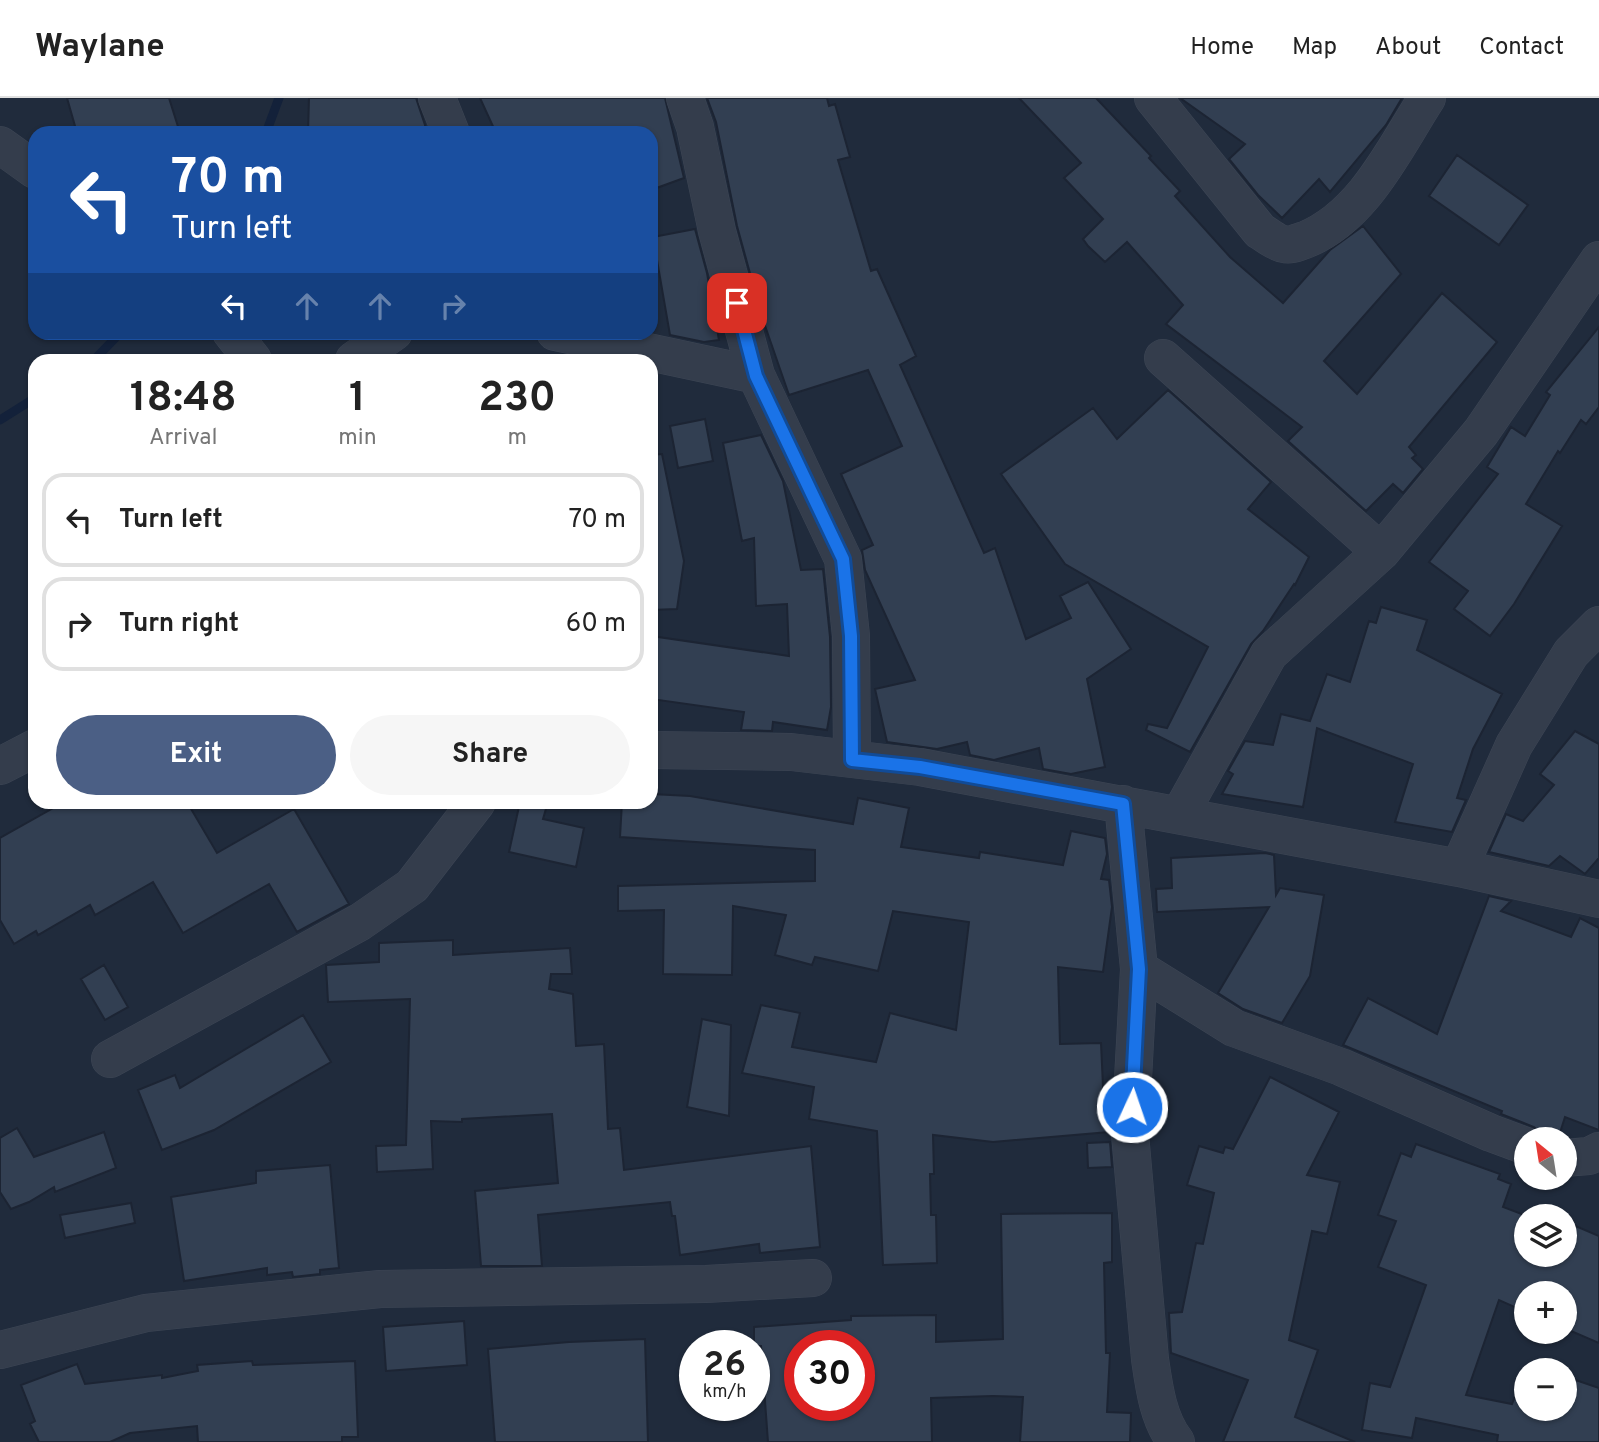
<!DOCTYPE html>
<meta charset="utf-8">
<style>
body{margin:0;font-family:Overpass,sans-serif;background:#f6f6f6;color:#222;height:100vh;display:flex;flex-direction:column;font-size:26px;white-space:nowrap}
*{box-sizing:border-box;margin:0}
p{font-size:23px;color:#767676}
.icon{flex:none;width:38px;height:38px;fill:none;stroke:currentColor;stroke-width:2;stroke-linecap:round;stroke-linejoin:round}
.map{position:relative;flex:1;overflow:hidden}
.details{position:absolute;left:28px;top:256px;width:630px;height:455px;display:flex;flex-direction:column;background:#fff;border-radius:21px;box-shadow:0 2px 5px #0004}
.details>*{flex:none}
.hud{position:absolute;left:28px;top:28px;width:630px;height:214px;border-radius:21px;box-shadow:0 2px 5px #0004;background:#1a4fa0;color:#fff;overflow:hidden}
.needle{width:46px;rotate:330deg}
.buttons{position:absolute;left:1514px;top:1029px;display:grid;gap:14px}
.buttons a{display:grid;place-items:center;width:63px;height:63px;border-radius:50%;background:#fff;box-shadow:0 2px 5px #0004;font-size:35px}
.speed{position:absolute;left:679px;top:1232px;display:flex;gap:14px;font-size:35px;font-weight:700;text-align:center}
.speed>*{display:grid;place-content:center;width:91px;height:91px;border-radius:50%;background:#fff;box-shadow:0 2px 5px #0004;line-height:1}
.speed small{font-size:18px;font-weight:400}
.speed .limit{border:10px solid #d22;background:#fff;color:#111}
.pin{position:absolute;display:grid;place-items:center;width:60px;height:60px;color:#fff;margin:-30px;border-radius:14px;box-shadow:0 4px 10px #0006}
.me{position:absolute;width:77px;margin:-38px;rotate:3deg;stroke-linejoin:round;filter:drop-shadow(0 0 5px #0008)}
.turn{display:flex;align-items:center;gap:24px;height:147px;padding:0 28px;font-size:32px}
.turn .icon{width:91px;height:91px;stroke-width:2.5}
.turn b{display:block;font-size:49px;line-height:60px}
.lanes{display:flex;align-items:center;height:66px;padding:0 28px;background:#0003;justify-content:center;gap:35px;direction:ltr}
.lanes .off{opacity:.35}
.eta{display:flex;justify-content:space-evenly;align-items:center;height:119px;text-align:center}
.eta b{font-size:42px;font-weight:700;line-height:49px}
.action{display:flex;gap:14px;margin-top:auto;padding:14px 28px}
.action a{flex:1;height:80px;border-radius:42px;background:#4b5f85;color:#fff;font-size:28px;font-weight:700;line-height:80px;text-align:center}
.action a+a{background:#f6f6f6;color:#222}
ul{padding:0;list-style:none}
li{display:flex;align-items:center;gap:21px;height:94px;margin:0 14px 10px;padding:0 14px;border:4px solid #e0e0e0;border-radius:21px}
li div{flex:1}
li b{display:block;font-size:26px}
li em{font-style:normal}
header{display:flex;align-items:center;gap:42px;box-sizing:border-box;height:98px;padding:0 35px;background:#fff;border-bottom:2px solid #e0e0e0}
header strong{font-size:33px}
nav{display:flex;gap:38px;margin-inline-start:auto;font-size:24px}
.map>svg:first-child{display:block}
</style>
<header>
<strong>Waylane</strong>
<nav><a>Home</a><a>Map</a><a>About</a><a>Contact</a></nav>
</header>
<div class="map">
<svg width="1599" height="1344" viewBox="0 0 1599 1344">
<rect width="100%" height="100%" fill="#202b3c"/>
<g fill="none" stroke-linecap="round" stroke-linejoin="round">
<!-- stream -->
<path stroke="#13213a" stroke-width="9" d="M266 35 279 0
M94 262 121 234
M0 322 35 300"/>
</g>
<!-- building -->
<path fill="#323f52" stroke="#1c2433" stroke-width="2" fill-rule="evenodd" d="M67 0H169L180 35H77Z
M309 0H416L425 27V35H308Z
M480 0H665L684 80 651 92V35H496Z
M707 0H827L829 8 835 6 850 59 838 62 871 173 877 171 916 258 900 267 984 455 995 450 1026 541 1071 520 1060 498 1088 484 1131 551 1087 581 1105 669 1071 676 1043 671 1039 650 994 662 970 657 967 644 937 651 887 644 875 591 915 582 865 472 862 452 873 447 841 376 902 348 868 272 789 297 762 219 737 128 716 24Z
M1019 0H1096L1151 58 1149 60 1180 93 1175 98 1230 159 1283 205 1330 152 1363 128 1401 176 1324 263 1357 296 1442 195 1497 244 1409 349 1416 357 1412 360 1423 371 1403 395 1393 386 1366 413 1288 343 1302 329 1166 226 1183 207 1127 144 1105 164 1088 148 1083 141 1103 121 1064 80 1081 65Z
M1180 0H1402L1386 27 1330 94 1319 81 1282 120 1258 97 1229 61 1245 46Z
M1457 57 1528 107 1499 147 1429 98Z
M695 131 707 175 719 242 704 244 670 237 653 139Z
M1599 229V309L1586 326 1581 322 1560 355 1558 353 1526 406 1562 428 1514 506 1490 538 1454 511 1468 493 1429 464 1498 376 1487 369 1511 329 1525 338 1550 297 1546 294Z
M1168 292 1271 384 1248 411 1309 459 1295 487 1294 486 1263 533 1251 546 1190 654 1146 632 1148 626 1167 630 1208 549 1065 466 1001 376 1093 310 1117 341Z
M705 321 713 363 678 370 670 328Z
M761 337 783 383 801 472 823 471 830 539 831 609 827 632 773 624 772 633 741 632 744 614 651 601V538L789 558 787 506 756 508 754 440 742 443 723 345Z
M662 356 684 463 677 511 651 512V357Z
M1381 509 1427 522 1417 552 1502 596 1473 651 1457 700 1466 702 1452 734 1395 724 1413 666 1317 630 1303 709 1222 696 1233 676 1228 673 1245 643 1273 647 1281 616 1310 623 1327 576 1350 584 1369 523 1376 525Z
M1575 633 1599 646V760L1585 776 1560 758 1549 768 1489 754 1506 716 1523 723 1554 687 1540 676Z
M651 696 690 698 853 726 858 700 909 710 901 749 979 760 980 754 1063 767 1071 733 1105 740 1107 756 1101 781 1109 782 1112 809 1103 874 1058 869 1060 946 1101 945 1104 1010H1107L1109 1034 993 1044 933 1037 934 1076H930L931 1117H936L937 1165 883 1167 877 1033 809 1021 814 989 742 975 761 907 800 915 792 949 876 964 890 915 956 932 969 824 893 813 878 873 815 859 812 867 775 857 786 817 733 808 732 877 663 876 664 812 618 813V788L815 783V752L620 739 622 704H651Z
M64 704H187L217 755 294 711 349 806 297 834 269 786 183 835 153 784 95 817 90 807 38 837 36 833 14 846 0 822V740Z
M520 704H548L543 721 584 730 576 769 509 754Z
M1265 755 1274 757 1276 797 1280 790 1324 797 1310 878 1282 925 1243 911 1218 895 1269 809 1157 814 1156 791 1172 790 1171 760Z
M1489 798 1511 803 1501 813 1571 839 1580 820 1599 830V1032L1565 1019 1558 1041H1547L1534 1029 1501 1016 1502 1013 1343 947 1368 900 1437 936Z
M453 842V857L570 850 572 876H551L549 891 573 896 576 948 604 946 608 1031 620 1030 624 1072 811 1048 820 1149 760 1155 759 1146 680 1157 675 1118H672L670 1104 538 1117 542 1168H481L475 1093 558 1085 552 1016 462 1021V1024L431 1023 433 1071 377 1074 376 1048 406 1047 410 901 328 904 326 867 379 864V845Z
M104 867 128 909 105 922 81 881Z
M303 917 331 964 214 1032 162 1052 138 992 175 977 180 990Z
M702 921 731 927 729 1018 687 1009Z
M1270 979 1339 1014 1307 1077 1340 1084 1327 1136 1312 1133 1289 1242 1318 1252 1295 1319 1355 1344H1223L1248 1282 1171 1255 1169 1215 1182 1214 1196 1145 1203 1146 1214 1095 1187 1087 1199 1048 1223 1055 1225 1049 1233 1051Z
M17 1030 34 1059 104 1034 116 1070 55 1094 54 1089 29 1104 11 1111 0 1094V1040Z
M1110 1044 1112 1069 1088 1070 1087 1045Z
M1416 1046 1500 1076 1498 1081 1511 1086 1503 1109 1527 1118 1526 1157H1564V1123L1599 1138V1245L1564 1230V1195H1526V1214L1499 1202 1466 1297 1512 1306 1519 1288 1526 1290V1311H1564V1278L1599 1290V1344H1497L1498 1337 1416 1320 1412 1340 1362 1332 1370 1285 1390 1289 1426 1187 1378 1169 1396 1123 1378 1117 1401 1055 1411 1059Z
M330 1067 339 1170 320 1172V1176L293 1179 292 1174 267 1177V1170L184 1183 171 1099 256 1085V1073Z
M131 1105 135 1125 65 1140 60 1117Z
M1112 1115V1164L1104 1165 1106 1255H1110L1107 1314 1131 1315 1130 1344H1020L1023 1299 993 1298 931 1300 932 1344H768L761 1248H754V1229L851 1222V1218L936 1217V1244L1003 1241 1001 1116ZM800 1248H859V1307H800Z
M464 1223 467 1267 386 1273 383 1229Z
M645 1241 648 1344H495L488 1251 569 1244Z
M252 1263 253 1267 355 1263 358 1339H342V1344H198L197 1328 130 1335 110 1344H39L30 1326 35 1323 21 1287 77 1266 85 1286 162 1277V1280L198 1273 197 1267Z"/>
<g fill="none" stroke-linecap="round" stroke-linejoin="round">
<!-- minor casing -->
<g stroke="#3d4655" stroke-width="38">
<path id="minor" d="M437 0 451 35
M685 0 695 29 717 133 756 277 843 461 851 538 852 661
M1153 0 1260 133C1267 137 1276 145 1284 146 1291 148 1298 144 1305 142 1364 118 1394 51 1427 0
M0 47 35 72
M231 234 253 262
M555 234 756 277
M1163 260 1381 454
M354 262 394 234
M651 652 791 654 920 669 1459 770 1599 801
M0 668 35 650
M1123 706 1139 871 1130 1036 1150 1261C1154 1289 1158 1321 1176 1344
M1180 716 1269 556 1381 454 1481 334 1599 162
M1459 770 1514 647 1571 555 1599 527
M1139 871 1234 930 1341 969 1491 1035 1526 1048
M110 961 360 824 412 788 477 704
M1564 1060 1589 1058 1599 1053
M0 1252 146 1215 380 1191 706 1186 813 1180"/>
</g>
<!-- minor -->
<use href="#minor" stroke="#343d4c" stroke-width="37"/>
</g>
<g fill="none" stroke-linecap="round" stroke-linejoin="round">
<!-- route casing -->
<g stroke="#114b97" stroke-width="18">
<path id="route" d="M737 205 756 278 843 461 851 538 852 662 920 669 1123 706 1139 871 1132 1009"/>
</g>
<!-- route -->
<use href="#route" stroke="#1a73e8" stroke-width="12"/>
</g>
</svg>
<div class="buttons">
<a><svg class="needle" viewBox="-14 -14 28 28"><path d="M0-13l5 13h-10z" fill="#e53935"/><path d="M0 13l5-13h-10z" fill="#767676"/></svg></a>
<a><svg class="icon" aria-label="layers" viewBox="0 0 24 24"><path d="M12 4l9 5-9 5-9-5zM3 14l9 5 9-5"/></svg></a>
<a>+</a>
<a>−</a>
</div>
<div class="speed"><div>26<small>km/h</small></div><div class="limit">30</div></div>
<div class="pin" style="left:737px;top:205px;background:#d93025"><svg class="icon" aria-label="arrive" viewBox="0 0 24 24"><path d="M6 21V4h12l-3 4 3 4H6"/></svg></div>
<svg class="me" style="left:1132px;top:1009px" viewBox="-20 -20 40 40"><circle r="17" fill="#1a73e8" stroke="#fff" stroke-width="3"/><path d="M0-11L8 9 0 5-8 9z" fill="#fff"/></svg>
<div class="hud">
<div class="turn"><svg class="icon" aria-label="left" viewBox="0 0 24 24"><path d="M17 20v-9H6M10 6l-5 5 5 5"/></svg><div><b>70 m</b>Turn left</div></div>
<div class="lanes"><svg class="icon" aria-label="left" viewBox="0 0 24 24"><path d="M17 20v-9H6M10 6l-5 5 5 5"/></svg><svg class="icon off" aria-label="ahead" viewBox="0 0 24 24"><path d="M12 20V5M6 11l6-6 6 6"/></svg><svg class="icon off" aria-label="ahead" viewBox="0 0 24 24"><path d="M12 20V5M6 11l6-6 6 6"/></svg><svg class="icon off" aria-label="right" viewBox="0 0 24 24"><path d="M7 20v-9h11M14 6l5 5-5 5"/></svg></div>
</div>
<section class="details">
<div class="eta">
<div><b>18:48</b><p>Arrival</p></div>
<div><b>1</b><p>min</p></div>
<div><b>230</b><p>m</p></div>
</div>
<ul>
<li><svg class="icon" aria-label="left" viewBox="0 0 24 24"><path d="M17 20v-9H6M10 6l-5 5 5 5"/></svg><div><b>Turn left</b></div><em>70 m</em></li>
<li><svg class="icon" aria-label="right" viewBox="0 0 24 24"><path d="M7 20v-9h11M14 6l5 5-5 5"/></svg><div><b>Turn right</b></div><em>60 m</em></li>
</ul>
<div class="action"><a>Exit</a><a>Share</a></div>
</section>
</div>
